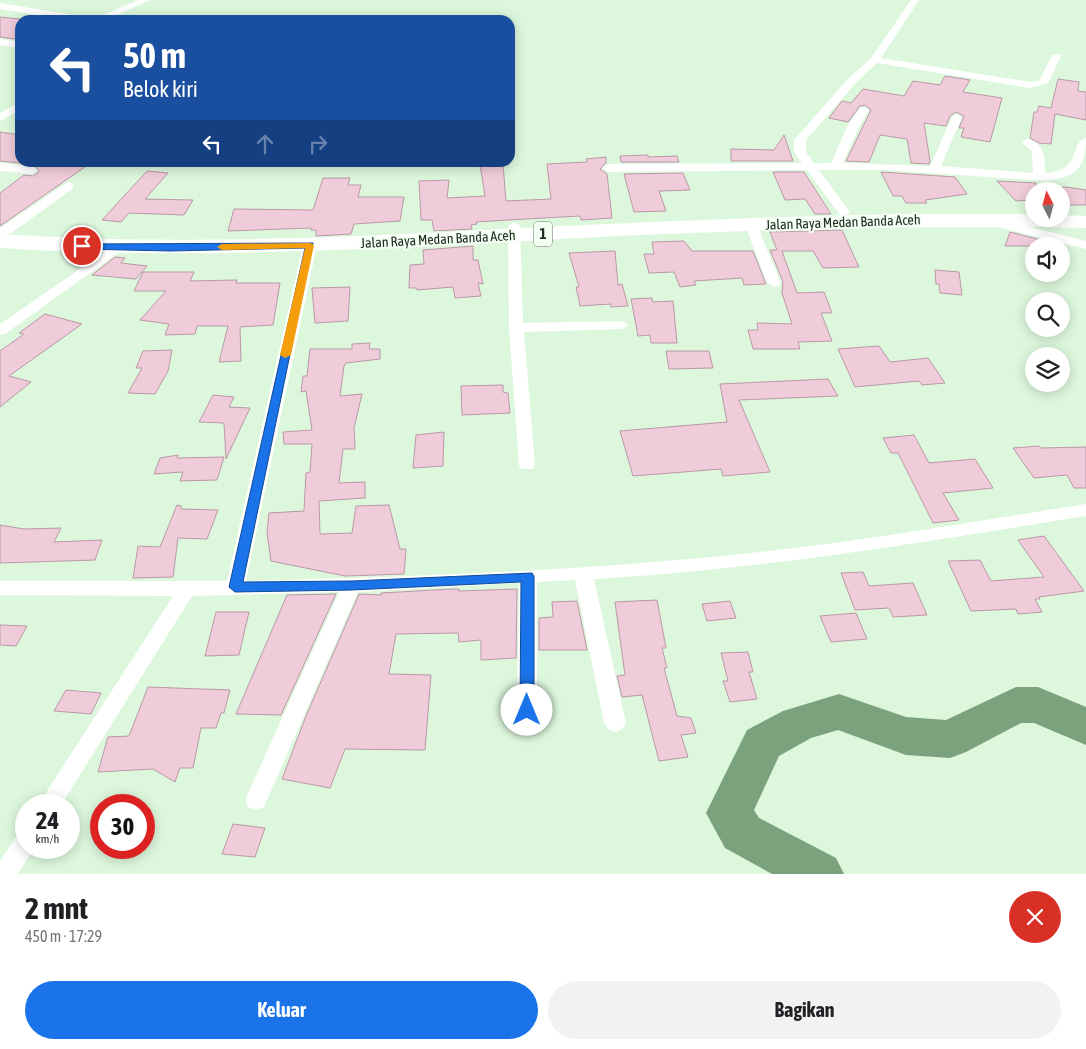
<!DOCTYPE html>
<html lang="id">
<meta charset="utf-8">
<style>
body{margin:0;font-family:"Asap Condensed",sans-serif;background:#f2f2f2;color:#202124;height:100vh;display:flex;flex-direction:column;font-size:19px;white-space:nowrap}
*{box-sizing:border-box;margin:0}
p{font-size:16px;color:#757577}
.icon{flex:none;width:28px;height:28px;fill:none;stroke:currentColor;stroke-width:2;stroke-linecap:round;stroke-linejoin:round}
.map{position:relative;height:874px;overflow:hidden}
.side{display:flex;flex-direction:column;background:#fff;flex:1}
.side>*{flex:none}
.guide{position:absolute;left:15px;top:15px;width:500px;height:152px;border-radius:15px;box-shadow:0 2px 12px #0003;background:#1a4fa0;color:#fff;overflow:hidden}
.needle{width:32px;rotate:354deg}
.tools{position:absolute;left:1025px;top:182px;display:grid;gap:10px}
.tools a{display:grid;place-items:center;width:45px;height:45px;border-radius:50%;background:#fff;box-shadow:0 2px 12px #0003;font-size:25px}
.speed{position:absolute;left:15px;top:794px;display:flex;gap:10px;font-size:25px;font-weight:700;text-align:center}
.speed>*{display:grid;place-content:center;width:65px;height:65px;border-radius:50%;background:#fff;box-shadow:0 2px 12px #0003;line-height:1}
.speed small{font-size:12px;font-weight:400}
.speed .limit{border:8px solid #d22;background:#fff;color:#111}
.pin{position:absolute;display:grid;place-items:center;width:42px;height:42px;color:#fff;margin:-21px;border:2px solid #fff;border-radius:50%;box-shadow:0 1px 5px #0007}
.me{position:absolute;width:55px;margin:-28px;rotate:0deg;stroke-linejoin:round;filter:drop-shadow(0 0 4px #0008)}
.turn{display:flex;align-items:center;gap:18px;height:105px;padding:0 25px;font-size:22px}
.turn .icon{width:65px;height:65px;stroke-width:2.5}
.turn b{display:block;font-size:35px;line-height:42px}
.lanes{display:flex;align-items:center;height:48px;padding:0 25px;background:#0003;justify-content:center;gap:25px;direction:ltr}
.lanes .off{opacity:.35}
.round{display:grid;place-items:center;flex:none;width:52px;height:52px;border-radius:26px;background:#f2f2f2}
.overview{display:flex;align-items:center;justify-content:space-between;height:85px;padding:0 25px}
h1{font-size:30px;font-weight:700;line-height:38px}
.action{display:flex;gap:10px;margin-top:auto;padding:10px 25px}
.action a{flex:1;height:58px;border-radius:30px;background:#1a73e8;color:#fff;font-size:20px;font-weight:700;line-height:58px;text-align:center}
.action a+a{background:#f2f2f2;color:#202124}
.map>svg:first-child{display:block}
</style>
<div class="map">
<svg width="1086" height="874" viewBox="0 0 1086 874">
<rect width="100%" height="100%" fill="#dcf7dc"/>
<g fill="none" stroke-linecap="round" stroke-linejoin="round">
<!-- river -->
<path fill="#7ca27d" fill-rule="evenodd" d="M1016 687H1038L1086 707V745L1034 723H1021L966 752 950 758 906 755 838 730 811 738 779 756 754 810 759 818 836 858 844 874H772L725 848 706 813 747 730 783 711 839 694 906 717 946 720Z"/>
</g>
<!-- building -->
<path fill="#f0ccdb" stroke="#ba98a6" d="M0 17 20 19V36L14 39 0 37Z
M945 76 970 80 963 92 1002 98 990 142 961 137 964 128H959L964 116 956 112 950 116 946 126 924 123 930 161 929 164 911 163 907 139 880 135 869 162 846 161 871 110 865 105 860 106 848 122 829 118 842 101 851 103 863 89 904 96 913 81 940 85Z
M1058 79 1079 82 1078 91 1086 92V120L1055 114 1051 144 1039 143 1030 138 1034 112H1037L1039 106 1051 108Z
M0 132 20 135V163L0 161Z
M784 135 793 161H731V149L774 150Z
M648 155V157L677 156 679 162H621L620 156Z
M606 157V163L600 169 607 174 612 218 581 220 580 216 508 220 476 222 477 224 471 225 472 229 434 231 432 220H421L419 181 449 180 447 198 485 196 480 165 503 164 506 201 551 199 547 164 587 162 586 159Z
M42 162H92L0 226V193L24 175 33 176 39 172 36 167Z
M147 171 168 173 145 199 193 200 184 215 129 213 121 222 102 220Z
M773 172H804L831 214H815L805 199 785 200Z
M881 172 955 177 967 194 925 200 927 203H906L902 196H893Z
M683 173 690 190 659 191 666 211 634 212 624 174Z
M323 178H350L348 185H361L358 197H404L400 221 354 224 351 234 316 236V230H311V228L228 231 234 209 313 210Z
M997 181 1036 183 1033 200 1016 201Z
M1066 187 1086 190V205H1062L1061 191 1052 189Z
M842 230 859 267 823 268 813 251H782L797 293 824 292 832 313H821L832 341 798 342 800 349H753L748 330H758L757 323 792 324 782 293 783 282 770 250H777L770 232Z
M1010 232 1057 244 1056 246H1005Z
M684 241 692 251H753L766 284 744 285 742 278 694 281 696 285 680 287 674 272 649 273 644 254H654L652 242Z
M473 246V260H478L483 284 478 283 481 296 455 298 453 287 417 290V288H409L410 265 424 264 423 250Z
M615 251 618 285 622 284 628 306 611 307V304L580 306 576 287H579L569 253Z
M115 257 125 258 121 263 147 266 136 279 92 275Z
M935 270 959 272 962 295 940 293 939 284H936Z
M143 272H194L190 281 237 280 236 283H280L273 325 240 327 241 361 219 362 228 326H197L195 334 165 335 169 324 140 320 166 291H134Z
M350 287 348 321 315 323 312 288Z
M652 298 653 302 673 301 677 343H651L650 335 638 336 631 299Z
M45 314 82 324 9 376 31 382 0 407V351L24 334 19 333Z
M370 343 369 349H380V359L346 363 344 366 340 396 362 394 354 428 355 449H343L339 483 365 482V498L319 501 320 534 352 533 356 506 389 505 400 549H406L404 574 345 576 271 561 267 533 269 513 304 511 306 473 310 472 312 444H284L283 432 312 430 306 391 301 392 303 376H307L310 349H352V344Z
M879 346 890 362 928 358 945 383 922 385 919 381 855 387 838 349Z
M172 350 168 371 155 394 128 393 142 368H136L143 351Z
M666 351H709L713 368 669 369Z
M828 379 838 396 739 400 770 472 723 476 721 469 633 476 620 431 727 422 720 384Z
M503 385V392L508 393 510 413 462 415 461 386Z
M213 395 234 397 229 407 250 408 226 459 224 423 199 422Z
M444 432 443 466 413 468 416 435Z
M914 435 929 463 975 459 993 488 943 493 959 520 933 523 898 453H891L883 438Z
M1039 446 1041 448 1086 447V488H1074L1067 475 1034 478 1013 448Z
M178 455 177 458 224 457 217 480 180 481 183 472 154 474 160 458Z
M177 505 181 506V509L218 510 207 539 178 538 173 577 133 578 138 546 160 547Z
M0 525 24 529 61 528 54 542 102 540 95 560 0 563Z
M1044 536 1084 591 1039 597 1040 599H1035L1042 612 1018 614 1016 609 971 611 948 561 980 560 991 581 1044 577 1018 540Z
M863 572 869 586 913 583 927 615 893 617 889 608 855 610 841 573Z
M452 589H459V591L517 589 516 658 481 660V640L459 642 458 633 396 634 389 674 431 675 425 750 345 749 330 788 282 779 306 716 359 594 381 595V593Z
M336 594 281 715 236 714 287 595Z
M657 600 666 648H662L667 668H664L677 716 691 718 696 733 681 735 688 757 659 761 642 695 622 697 617 676 625 675 615 602Z
M577 601 587 650H539V618L553 617 552 602Z
M730 601 736 618 707 621 702 604Z
M216 612H249L239 655 205 656Z
M856 613 867 639 831 642 820 616Z
M0 625 27 626 16 646 0 645Z
M748 652 753 672H749L757 699 730 702 723 681H728L721 653Z
M148 687 230 690 224 713H221L216 728H201L193 768H180L175 782 153 769 98 772 108 737 129 736Z
M66 690 101 693 91 714 54 711Z
M233 824 265 828 255 857 222 854Z"/>
<g fill="none" stroke-linecap="round" stroke-linejoin="round">
<!-- street -->
<path fill="#fff" fill-rule="evenodd" d="M138 0H150L105 20H92Z
M911 0H919L881 58 1030 82 1039 81 1053 54H1059L1061 56 1048 83 1030 88 877 63 855 84 806 140V152L814 163H831L847 127 860 108 864 107 869 110 859 127 843 163 930 166 952 117 957 114 962 117 941 166 1033 173 1032 151 1021 142 1027 139C1045 143 1045 157 1045 173 1083 171 1069 142 1086 138 1086 168 1076 177 1046 181L882 170H819L850 212 844 216 840 215 807 170 608 172 602 168 608 164 802 163 794 152V140L847 80 871 58Z
M0 3 85 17 90 20H68L0 9Z
M0 39 20 42V48L0 45Z
M20 102V110L0 121V113Z
M0 163 32 166 38 170 32 174 0 171Z
M68 182 72 183 74 186 72 189 10 234H0V228Z
M993 218 1086 241V249L989 225 987 222Z
M751 221 757 225 781 283 779 286 774 287 767 283 745 225Z
M514 222 520 226 523 323 622 321 629 325 622 329 524 332 535 465 533 469H521L519 465 509 328 508 226Z
M310 241 317 245 246 581C442 576 640 569 834 543 918 532 1002 517 1086 504V516C923 542 759 570 594 579L626 723 622 729 615 732 608 729 604 723 575 580 537 582V710L534 716 527 719 520 716 517 710 519 583 358 592 264 807 256 810 248 807 245 800 339 592 192 596 61 805H38L173 596 0 595V581H227L303 245Z
M116 244 123 248 121 251 5 334 0 335V324Z
M26 831V848H34L18 874H0V861L18 834Z"/>
<!-- highway -->
<path fill="#fff" fill-rule="evenodd" d="M930 214H1034V219H1061V215L1086 216V228C929 225 773 229 617 236 411 247 206 261 0 248V234C181 246 361 237 542 227 671 221 801 215 930 214Z"/>
</g>
<!-- route -->
<path fill="#1a73e8" stroke="#114b97" d="M313 243 243 582 352 581 532 573 534 576V710L532 714 527 716 522 714 520 710 521 582 352 590 235 592 229 587 305 248 170 251 82 249 78 246 82 244Z"/>
<!-- slow -->
<path fill="#f59e0b" d="M310 243 314 245 291 355 285 358 280 355 305 248 222 250 217 247 222 244Z"/>
<g text-anchor="middle" stroke-width="4.5" stroke-linejoin="round" paint-order="stroke">
<!-- far-street labels -->
<g font-size="14" fill="#222c22" stroke="#f4fff4">
<text transform="translate(843 222) rotate(-2)" y="5">Jalan Raya Medan Banda Aceh</text>
<text transform="translate(438 239) rotate(-3)" y="5">Jalan Raya Medan Banda Aceh</text>
</g>
<!-- shield labels -->
<rect fill="#f4fff4" stroke="#616b61" stroke-width="1" x="534" y="221.5" width="18" height="25" rx="4"/>
<g font-size="15" font-weight="bold" fill="#222c22">
<text x="543" y="239">1</text>
</g>
</g>
</svg>
<div class="tools">
<a><svg class="needle" viewBox="-14 -14 28 28"><path d="M0-13l5 13h-10z" fill="#e53935"/><path d="M0 13l5-13h-10z" fill="#757577"/></svg></a>
<a><svg class="icon" aria-label="sound" viewBox="0 0 24 24"><path d="M4 9h4l5-4v14l-5-4H4zM17 9q2 3 0 6"/></svg></a>
<a><svg class="icon" aria-label="search" viewBox="0 0 24 24"><circle cx="10" cy="10" r="6"/><path d="M15 15l6 6"/></svg></a>
<a><svg class="icon" aria-label="layers" viewBox="0 0 24 24"><path d="M12 4l9 5-9 5-9-5zM3 14l9 5 9-5"/></svg></a>
</div>
<div class="speed"><div>24<small>km/h</small></div><div class="limit">30</div></div>
<div class="pin" style="left:82px;top:246px;background:#d93025"><svg class="icon" aria-label="arrive" viewBox="0 0 24 24"><path d="M6 21V4h12l-3 4 3 4H6"/></svg></div>
<svg class="me" style="left:527px;top:710px" viewBox="-20 -20 40 40"><circle r="19" fill="#fff"/><path d="M0-13L10 11 0 6-10 11z" fill="#1a73e8"/></svg>
<div class="guide">
<div class="turn"><svg class="icon" aria-label="left" viewBox="0 0 24 24"><path d="M17 20v-9H6M10 6l-5 5 5 5"/></svg><div><b>50 m</b>Belok kiri</div></div>
<div class="lanes"><svg class="icon" aria-label="left" viewBox="0 0 24 24"><path d="M17 20v-9H6M10 6l-5 5 5 5"/></svg><svg class="icon off" aria-label="ahead" viewBox="0 0 24 24"><path d="M12 20V5M6 11l6-6 6 6"/></svg><svg class="icon off" aria-label="right" viewBox="0 0 24 24"><path d="M7 20v-9h11M14 6l5 5-5 5"/></svg></div>
</div>
</div>
<section class="side">
<div class="overview"><div><h1>2 mnt</h1><p>450 m · 17:29</p></div><a class="round" style="background:#d93025;color:#fff"><svg class="icon" aria-label="close" viewBox="0 0 24 24"><path d="M6 6l12 12M18 6L6 18"/></svg></a></div>
<div class="action"><a>Keluar</a><a>Bagikan</a></div>
</section>
